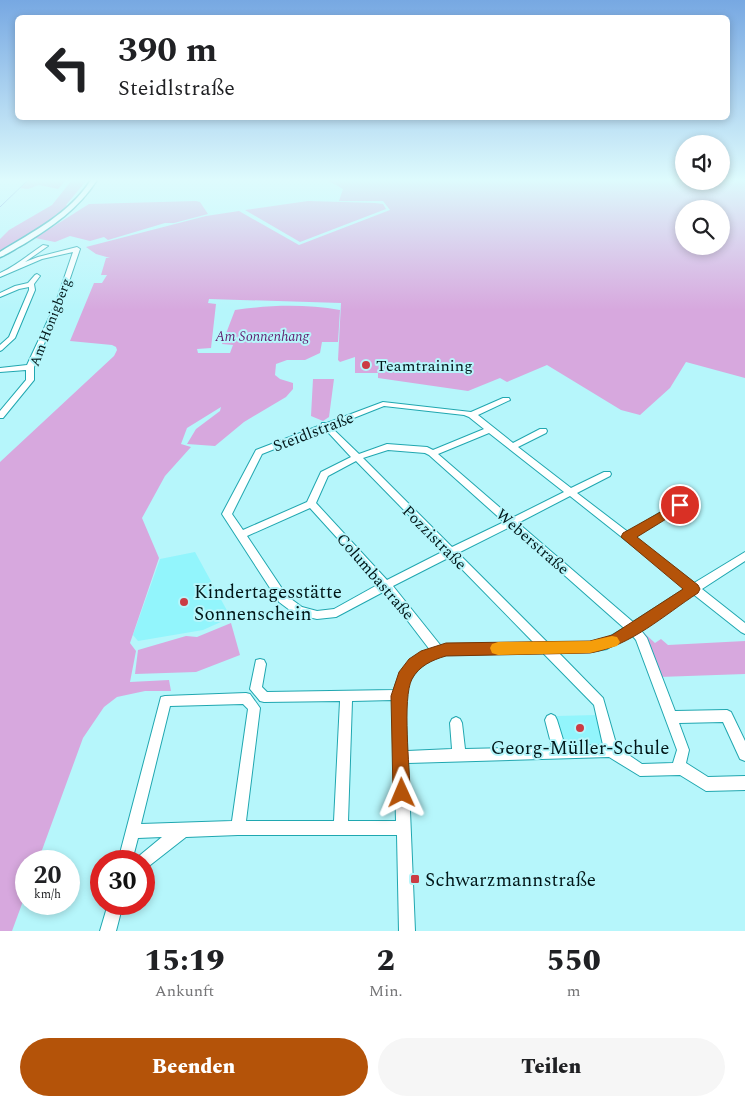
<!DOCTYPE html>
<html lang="de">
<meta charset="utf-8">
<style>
body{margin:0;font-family:Spectral,serif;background:#f6f6f6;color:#202124;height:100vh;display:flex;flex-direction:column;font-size:19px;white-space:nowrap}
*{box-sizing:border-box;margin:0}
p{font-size:16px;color:#757577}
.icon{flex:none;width:28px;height:28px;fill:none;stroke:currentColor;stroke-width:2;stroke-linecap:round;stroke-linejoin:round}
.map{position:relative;height:931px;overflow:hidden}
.panel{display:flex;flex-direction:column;background:#fff;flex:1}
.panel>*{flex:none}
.banner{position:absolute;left:15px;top:15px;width:715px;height:105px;border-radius:8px;box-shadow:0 2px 8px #0003;background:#fff;color:#202124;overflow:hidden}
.tools{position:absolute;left:675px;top:135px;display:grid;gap:10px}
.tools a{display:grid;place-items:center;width:55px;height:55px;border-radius:50%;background:#fff;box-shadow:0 2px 8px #0003;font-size:25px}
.speed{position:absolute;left:15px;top:850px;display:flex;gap:10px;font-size:25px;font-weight:700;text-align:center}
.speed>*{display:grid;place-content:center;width:65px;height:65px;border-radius:50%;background:#fff;box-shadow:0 2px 8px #0003;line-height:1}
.speed small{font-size:12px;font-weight:400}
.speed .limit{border:8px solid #d22;background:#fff;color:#111}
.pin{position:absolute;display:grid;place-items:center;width:42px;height:42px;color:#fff;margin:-21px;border:2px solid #fff;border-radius:50%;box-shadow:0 1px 5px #0007}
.me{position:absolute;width:55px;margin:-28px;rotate:359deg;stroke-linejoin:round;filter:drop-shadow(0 0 4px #0008)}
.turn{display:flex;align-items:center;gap:18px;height:105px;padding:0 20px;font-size:22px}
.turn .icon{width:65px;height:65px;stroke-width:2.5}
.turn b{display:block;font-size:35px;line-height:42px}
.eta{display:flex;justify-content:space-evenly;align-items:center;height:85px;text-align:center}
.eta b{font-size:30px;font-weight:800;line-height:35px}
.action{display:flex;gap:10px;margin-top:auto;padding:10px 20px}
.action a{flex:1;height:58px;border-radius:30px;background:#b45309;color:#fff;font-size:20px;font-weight:800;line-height:58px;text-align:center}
.action a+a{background:#f6f6f6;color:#202124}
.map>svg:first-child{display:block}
</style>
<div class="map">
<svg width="745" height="931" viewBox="0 0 745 931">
<rect width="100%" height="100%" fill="#b6f6fb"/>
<!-- built -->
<path fill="#92f5fc" d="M195 552 230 616 223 621 203 630 138 641 133 635 160 559Z
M597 715 605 741 601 746 569 747 563 742 556 716Z"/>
<!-- green -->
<path fill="#d7a8de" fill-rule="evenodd" d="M28 180H66L58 189 39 185 28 189 20 188Z
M72 180H87L66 205 68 206 44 225 0 252V239L9 230 52 205Z
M327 180H684V181L745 180V378L686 362 670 388 640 415 621 410 547 365 507 382 500 378 468 391 378 378V373H355V357L340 362 338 360 341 303 209 299 208 303 216 304 211 348 197 349 198 353H230L233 345 222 344 235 310C270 305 305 304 340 310L338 342H322L320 353 305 360H287L276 364 275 375 280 379 293 383V389L286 397 244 422 215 446 187 444 196 429 220 411 221 407 187 428 181 444 191 447 165 476 142 518 159 558 130 643 136 651 130 682 169 680 171 691H145L117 697 104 707 83 738 38 861H26V893L12 931H0V462L114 356 117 350 116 347 112 345 70 341 94 283H102L107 275H101L106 258H110L96 254 86 247 206 216 239 211 299 245 390 210 383 201H339L343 189ZM684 209H721V246H684Z
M196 201 200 202 208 214 174 223H165L108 240 104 237 90 241 70 236 55 242 35 238 89 204Z
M308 201 375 203 383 204 386 209 300 242 245 210Z
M313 379H334L329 417 323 421 311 416Z
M231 623 240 655 196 672 135 674 138 650 186 636 197 637Z
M642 631 655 643 661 639 668 645 745 641V674L659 677Z"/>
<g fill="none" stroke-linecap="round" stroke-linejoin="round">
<!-- stream -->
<path stroke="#6f95da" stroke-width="1" d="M0 207 28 180"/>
<!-- minor casing -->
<g stroke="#20a7b0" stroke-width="2">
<path id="minor" d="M43 245 48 246 25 262 38 257 77 247 80 249 61 305 34 367V380L3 418H0V411L26 380V370L0 372V368L27 365 55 305 73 252 42 259 0 277V273C16 266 28 255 43 245Z
M37 274 40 276 34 284 35 290 15 338 2 350 0 351V345L9 337 29 290V287L19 289 0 297V293L15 286 28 283 35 275Z
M503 398H509L510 400 478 415 513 443 540 429H546L547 431 546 433 518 447 571 488 604 472H610L611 474 610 476 577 493 628 532 676 503H682L684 505 682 507 635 537 694 583 745 552V561L702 589 745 623V634L741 632 693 594 640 629 647 638 675 711 727 710 731 712 745 741V761L740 759 723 722 679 723 689 750 686 763 708 777 745 776V790L706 791 680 775 640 776 609 757 408 763 415 931H399L397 835H238L186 837 149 866 144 868V861H137L139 856 162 837 138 838 132 861H118L161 697 165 696 246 693 250 694 260 708 246 821H334L340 701 264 702 260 701 250 689 256 660 260 659 264 660 266 664 262 687 267 692 394 690C399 671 412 657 430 650L385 591 336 617 317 619 295 614 279 602 222 514 256 450 321 425 322 423H327L383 402 471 412ZM384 406 464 415 469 417 484 429 433 450 427 447 387 444 359 454 331 427ZM325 429 351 457 321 472 307 502 243 530 232 514 262 454ZM489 433 564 492 512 518 438 454ZM388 450 425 453 429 455 504 522 452 547 363 458ZM356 461 444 551 387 580 316 503 328 476ZM570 496 686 588 633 622 518 523ZM310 508 379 584 334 609 317 611 302 607 287 596 247 536ZM510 527 624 628 604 640 590 642 548 643 458 553ZM450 557 534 643 441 646 393 586ZM631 634 636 640 677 750 673 763 642 764 617 747 603 698 558 652H590L607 649ZM543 653 594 705 603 745 565 746 557 720 555 716 551 714 547 716 545 720 552 747 465 749 462 723 460 719 456 717 452 719 450 723 452 749 407 751 405 695C410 673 424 660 446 655ZM393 700 396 821H348L352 701ZM243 704 248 709 232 821 141 824 170 706Z
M108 904H123L116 931H100Z"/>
</g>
<!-- major casing -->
<g stroke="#20a7b0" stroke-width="3">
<path id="major" d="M91 180H97C78 209 53 226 24 244 16 248 8 254 0 257V252C34 231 69 214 91 180Z"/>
</g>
<!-- minor -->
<use href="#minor" fill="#fff" fill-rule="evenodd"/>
<!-- major -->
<use href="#major" fill="#fff" fill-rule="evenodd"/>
</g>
<!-- sky -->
<linearGradient id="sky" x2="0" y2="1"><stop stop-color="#77a8e2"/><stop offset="0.58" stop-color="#defbfd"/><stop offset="1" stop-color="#defbfd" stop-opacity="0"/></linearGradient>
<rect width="745" height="310" fill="url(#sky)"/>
<!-- route -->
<path fill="#b45309" stroke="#753606" d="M680 501 684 502 686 505 684 508 637 537 698 585 700 589 698 593C664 615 631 646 590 653L446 656C432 660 419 666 412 679 402 698 410 769 410 793L408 799 402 802 395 799 393 793 391 696 399 672 409 659 421 651 446 643 590 641 612 635 683 589 621 537 623 533Z"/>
<!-- slow -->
<path fill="#f59e0b" d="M612 636 617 637 620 642 617 646 590 653 498 655 492 653 490 648 492 644 498 642 590 641Z"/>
<!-- markers -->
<g fill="#cb3c44" stroke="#b6f6fb" stroke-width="2">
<circle cx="366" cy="365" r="5"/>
<circle cx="184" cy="602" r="5"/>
<circle cx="580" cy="728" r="5"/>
<rect x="410" y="874" width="10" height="10" rx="2.5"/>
</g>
<g text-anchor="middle" stroke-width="4" stroke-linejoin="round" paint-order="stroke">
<!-- far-street labels -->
<g font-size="14" fill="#001618" stroke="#b6f6fb">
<text transform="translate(50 322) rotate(-69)" y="5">Am Honigberg</text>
</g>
<!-- far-park labels -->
<g font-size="14" font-style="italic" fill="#611c6c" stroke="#b6f6fb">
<text x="262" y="341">Am Sonnenhang</text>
</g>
<!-- poi labels -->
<g font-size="16" fill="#001618" stroke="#b6f6fb" text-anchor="start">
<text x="376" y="371">Teamtraining</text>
</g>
<!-- street labels -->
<g font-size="16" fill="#001618" stroke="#b6f6fb">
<text transform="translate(313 431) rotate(-21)" y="6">Steidlstraße</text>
<text transform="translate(435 537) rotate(45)" y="6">Pozzistraße</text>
<text transform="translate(533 541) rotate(41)" y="6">Weberstraße</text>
<text transform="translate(376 576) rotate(49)" y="6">Columbastraße</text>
</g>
<!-- near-poi labels -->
<g font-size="19" fill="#001618" stroke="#b6f6fb" text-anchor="start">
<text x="194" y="598">Kindertagesstätte<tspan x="194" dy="22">Sonnenschein</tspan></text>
<text x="580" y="754" text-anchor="middle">Georg-Müller-Schule</text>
<text x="425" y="886">Schwarzmannstraße</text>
</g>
</g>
</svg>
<div class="tools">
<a><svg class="icon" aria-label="sound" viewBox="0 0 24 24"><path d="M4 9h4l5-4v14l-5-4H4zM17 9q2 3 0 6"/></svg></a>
<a><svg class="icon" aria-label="search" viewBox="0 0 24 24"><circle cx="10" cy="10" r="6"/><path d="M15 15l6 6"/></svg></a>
</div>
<div class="speed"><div>20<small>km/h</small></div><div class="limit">30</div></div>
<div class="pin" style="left:680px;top:505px;background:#d93025"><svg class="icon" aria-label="arrive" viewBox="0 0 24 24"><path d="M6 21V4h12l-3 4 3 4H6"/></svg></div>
<svg class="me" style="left:402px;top:793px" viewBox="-20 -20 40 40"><path d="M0-17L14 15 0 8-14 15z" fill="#b45309" stroke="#fff" stroke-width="4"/></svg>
<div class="banner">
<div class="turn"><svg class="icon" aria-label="left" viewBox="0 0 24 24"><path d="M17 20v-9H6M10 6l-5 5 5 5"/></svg><div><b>390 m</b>Steidlstraße</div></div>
</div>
</div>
<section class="panel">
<div class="eta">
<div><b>15:19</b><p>Ankunft</p></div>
<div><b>2</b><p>Min.</p></div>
<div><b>550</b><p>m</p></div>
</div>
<div class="action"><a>Beenden</a><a>Teilen</a></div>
</section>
